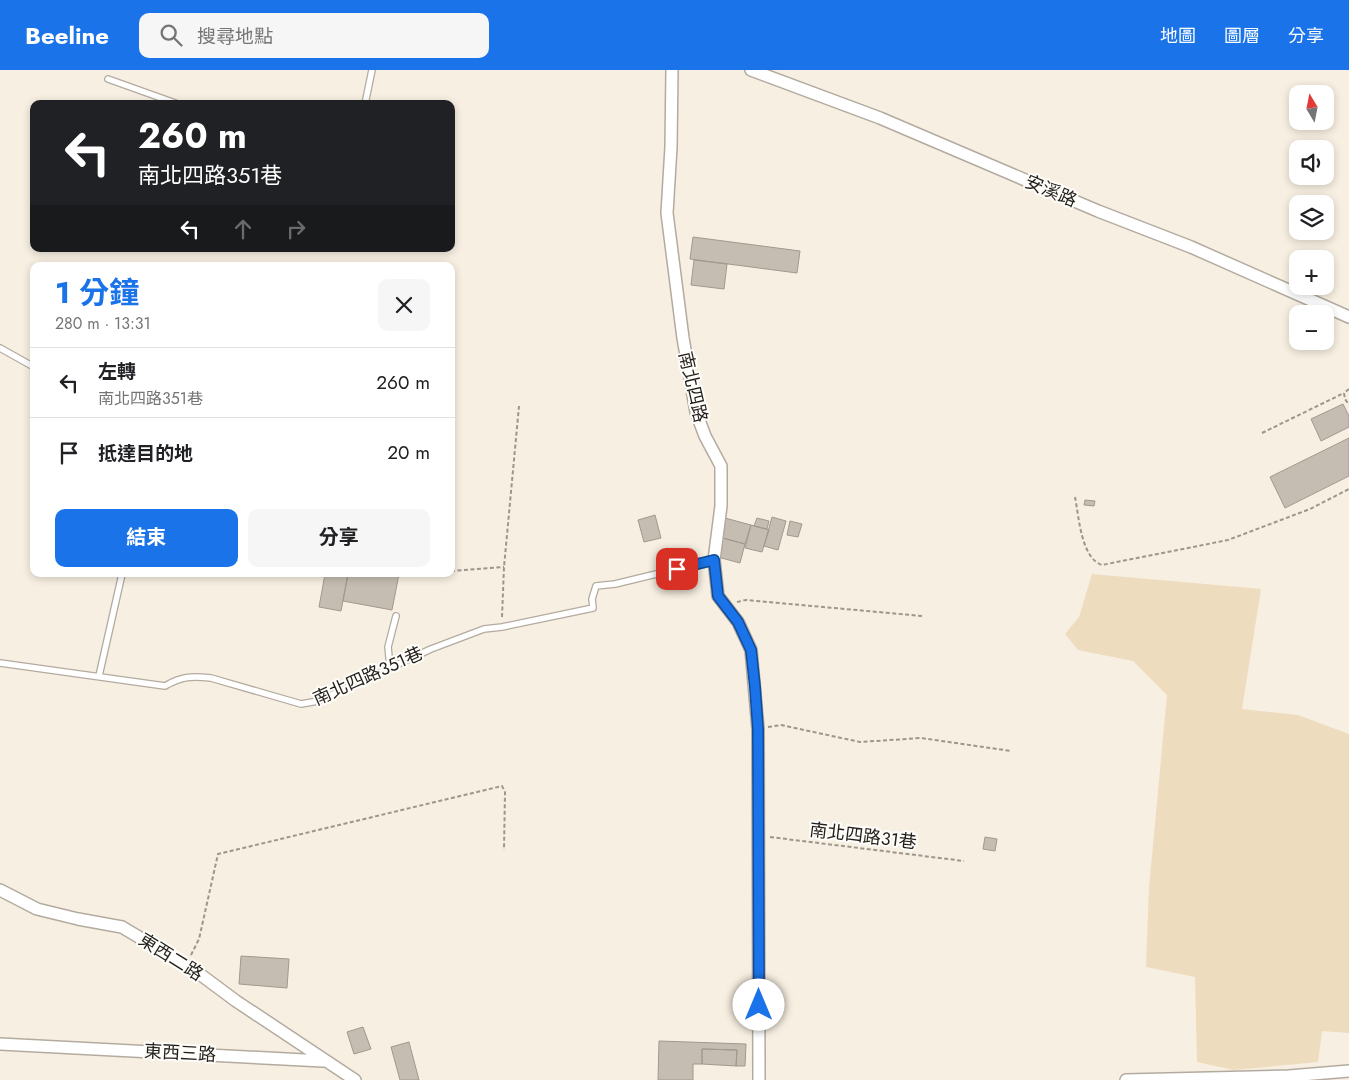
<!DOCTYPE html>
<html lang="zh-TW">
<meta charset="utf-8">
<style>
body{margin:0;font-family:Jost,"Noto Sans TC",sans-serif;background:#f6f6f6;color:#202124;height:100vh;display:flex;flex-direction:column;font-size:19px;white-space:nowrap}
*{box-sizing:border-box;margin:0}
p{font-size:16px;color:#757577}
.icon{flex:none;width:28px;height:28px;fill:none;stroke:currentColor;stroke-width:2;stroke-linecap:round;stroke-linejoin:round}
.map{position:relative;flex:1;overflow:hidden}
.sheet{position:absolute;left:30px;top:192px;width:425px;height:315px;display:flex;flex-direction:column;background:#fff;border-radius:10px;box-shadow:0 2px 8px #0003}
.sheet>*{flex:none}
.top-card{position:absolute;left:30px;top:30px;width:425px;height:152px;border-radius:10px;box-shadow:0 2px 8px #0003;background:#202124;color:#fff;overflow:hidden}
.needle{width:32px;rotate:350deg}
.fabs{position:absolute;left:1289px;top:15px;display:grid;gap:10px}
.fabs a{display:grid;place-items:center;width:45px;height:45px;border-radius:10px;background:#fff;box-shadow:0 2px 8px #0003;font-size:25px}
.pin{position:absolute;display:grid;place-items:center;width:42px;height:42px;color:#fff;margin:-21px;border-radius:10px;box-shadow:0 2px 8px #0006}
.me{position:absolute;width:55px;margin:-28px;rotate:0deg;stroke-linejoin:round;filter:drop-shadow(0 0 4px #0008)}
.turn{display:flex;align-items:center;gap:18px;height:105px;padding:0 25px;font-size:22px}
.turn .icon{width:65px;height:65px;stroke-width:2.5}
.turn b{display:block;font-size:35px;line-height:42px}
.lanes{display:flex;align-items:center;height:48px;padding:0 25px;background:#0003;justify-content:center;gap:25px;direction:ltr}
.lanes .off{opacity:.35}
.round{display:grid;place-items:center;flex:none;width:52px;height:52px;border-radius:10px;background:#f6f6f6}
.summary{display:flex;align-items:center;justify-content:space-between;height:85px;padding:0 25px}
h1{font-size:30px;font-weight:700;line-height:38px;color:#1a73e8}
.primary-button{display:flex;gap:10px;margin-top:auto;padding:10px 25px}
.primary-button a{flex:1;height:58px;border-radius:10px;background:#1a73e8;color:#fff;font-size:20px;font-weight:700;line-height:58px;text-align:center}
.primary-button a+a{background:#f6f6f6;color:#202124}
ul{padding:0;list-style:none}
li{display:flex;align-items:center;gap:15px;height:70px;padding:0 25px;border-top:1px solid #e0e0e0}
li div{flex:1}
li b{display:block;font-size:19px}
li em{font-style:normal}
header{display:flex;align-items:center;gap:30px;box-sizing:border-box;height:70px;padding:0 25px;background:#1a73e8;color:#fff}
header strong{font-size:24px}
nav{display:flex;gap:28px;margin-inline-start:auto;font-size:18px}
.search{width:350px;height:45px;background:#f6f6f6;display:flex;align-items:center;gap:12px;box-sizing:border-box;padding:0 18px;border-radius:10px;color:#757577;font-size:19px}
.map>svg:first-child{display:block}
</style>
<header>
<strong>Beeline</strong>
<div class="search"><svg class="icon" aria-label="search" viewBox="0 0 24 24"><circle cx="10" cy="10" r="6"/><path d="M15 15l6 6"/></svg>搜尋地點</div>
<nav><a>地圖</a><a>圖層</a><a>分享</a></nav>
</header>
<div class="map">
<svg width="1349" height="1010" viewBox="0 0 1349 1010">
<rect width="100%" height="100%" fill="#f7efe1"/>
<!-- green -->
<path fill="#eedcbf" d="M1092 504 1261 519 1242 639 1298 645 1349 664V963L1322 961 1318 992 1234 1000 1197 992 1195 907 1146 897 1149 818 1167 625 1133 591 1078 580 1065 564 1079 547Z"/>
<!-- building -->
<path fill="#c5bdb1" stroke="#a0998c" d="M693 167 800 181 797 203 690 189Z
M694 190 727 194 724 219 691 215Z
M1343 334 1349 346V357L1321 371 1311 349Z
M1349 368V406L1285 438 1270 407Z
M1085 430 1095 431 1094 436 1084 435Z
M655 445 661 468 644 472 638 450Z
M772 447 786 451 778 480 764 476Z
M725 448 751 455 745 474 719 467Z
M757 448 769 451 767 459 754 456Z
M790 451 802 454 798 467 787 465Z
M751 455 769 460 762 482 745 478Z
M719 467 745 474 740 493 714 486Z
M325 504H348L341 541 319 537Z
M348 504H399L392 540 343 531Z
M985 767 997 769 995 781 983 779Z
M241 886 289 889 287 918 239 914Z
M363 957 371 979 354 984 347 962Z
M659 971 746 974 745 996H736L737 980 702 979V994H693V1010H658Z
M409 972 419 1010H400L391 977Z
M702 979 737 980 736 996 702 994Z"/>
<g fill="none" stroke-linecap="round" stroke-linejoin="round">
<!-- lane casing -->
<g stroke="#b3ab9f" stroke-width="8">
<path id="lane" d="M108 9 178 34
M365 34 372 0
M0 278 34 297
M0 593 165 616C182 606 192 606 211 608L301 634 318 631 431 579 484 559 502 557 593 538 592 529 596 516 615 514 714 490
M390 597 388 577 396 546
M99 606 122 504"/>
</g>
<!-- street casing -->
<g stroke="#b3ab9f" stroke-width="14">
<path id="street" d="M672 0 671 77 667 143 683 268 696 342 705 366 721 396V436L714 490 718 526 738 552 751 580 758 659 759 1010
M751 0 880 48 1098 141 1191 177 1349 247
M0 820 37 839 78 849 122 857 197 902 236 931 355 1010
M0 974 323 991
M1126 1010 1289 1006 1349 1001"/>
</g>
<!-- path -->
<path stroke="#9c968c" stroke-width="2" stroke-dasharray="4 2.5" stroke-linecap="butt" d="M1349 319 1344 323 1345 329 1349 335
M1262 363 1344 323
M1075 427C1079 447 1081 488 1102 495L1228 470 1310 439 1349 419
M451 501 504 497
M737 532 746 530 922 546
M502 547 504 497 519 336
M768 657 781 655 860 672 921 668 1011 681
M770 767 964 791
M191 885 199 869 218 784 502 716 505 722 504 780"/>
<!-- lane -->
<use href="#lane" stroke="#fff" stroke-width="5.5"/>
<!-- street -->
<use href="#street" stroke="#fff" stroke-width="11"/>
</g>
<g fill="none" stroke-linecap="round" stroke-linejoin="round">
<!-- route casing -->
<g stroke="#114b97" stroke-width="12">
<path id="route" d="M677 499 714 490 718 526 738 552 751 580 755 617 758 659 759 935"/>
</g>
<!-- route -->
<use href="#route" stroke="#1a73e8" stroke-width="9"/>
</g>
<g text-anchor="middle" stroke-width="4" stroke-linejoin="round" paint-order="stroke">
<!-- street labels -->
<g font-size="18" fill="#221f1a" stroke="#fefdfa">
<text transform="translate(1051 121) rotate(23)" y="6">安溪路</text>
<text transform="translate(693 317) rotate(77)" y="6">南北四路</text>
<text transform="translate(368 606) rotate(-24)" y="6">南北四路351巷</text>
<text transform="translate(863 766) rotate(7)" y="6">南北四路31巷</text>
<text transform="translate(171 887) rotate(32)" y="6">東西二路</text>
<text transform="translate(180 983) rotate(3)" y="6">東西三路</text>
</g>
</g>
</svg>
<div class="fabs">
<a><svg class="needle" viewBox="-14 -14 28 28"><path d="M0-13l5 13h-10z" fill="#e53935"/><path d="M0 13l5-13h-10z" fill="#757577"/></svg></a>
<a><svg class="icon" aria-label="sound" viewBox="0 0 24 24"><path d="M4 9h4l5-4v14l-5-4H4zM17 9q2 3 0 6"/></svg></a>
<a><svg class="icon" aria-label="layers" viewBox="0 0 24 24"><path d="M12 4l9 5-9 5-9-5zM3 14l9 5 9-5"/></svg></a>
<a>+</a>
<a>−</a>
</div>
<div class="pin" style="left:677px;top:499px;background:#d93025"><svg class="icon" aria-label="arrive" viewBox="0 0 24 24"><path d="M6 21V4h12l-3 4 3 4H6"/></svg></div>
<svg class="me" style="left:759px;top:935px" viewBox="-20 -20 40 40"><circle r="19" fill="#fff"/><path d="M0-13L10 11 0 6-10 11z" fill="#1a73e8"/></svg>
<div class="top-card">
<div class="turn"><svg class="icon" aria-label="left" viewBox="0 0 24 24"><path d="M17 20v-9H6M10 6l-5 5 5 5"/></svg><div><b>260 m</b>南北四路351巷</div></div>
<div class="lanes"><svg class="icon" aria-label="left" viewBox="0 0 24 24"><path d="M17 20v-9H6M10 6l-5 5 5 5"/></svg><svg class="icon off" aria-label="ahead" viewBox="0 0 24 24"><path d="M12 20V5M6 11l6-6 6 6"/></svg><svg class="icon off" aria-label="right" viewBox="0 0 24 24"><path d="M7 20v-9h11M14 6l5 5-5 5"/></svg></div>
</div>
<section class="sheet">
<div class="summary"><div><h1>1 分鐘</h1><p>280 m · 13:31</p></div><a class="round"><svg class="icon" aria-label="close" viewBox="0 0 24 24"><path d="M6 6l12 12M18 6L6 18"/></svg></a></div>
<ul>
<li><svg class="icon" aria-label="left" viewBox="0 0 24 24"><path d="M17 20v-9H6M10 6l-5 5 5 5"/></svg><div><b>左轉</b><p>南北四路351巷</p></div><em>260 m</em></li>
<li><svg class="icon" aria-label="arrive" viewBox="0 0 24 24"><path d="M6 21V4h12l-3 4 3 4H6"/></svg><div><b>抵達目的地</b></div><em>20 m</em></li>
</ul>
<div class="primary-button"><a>結束</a><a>分享</a></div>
</section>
</div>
